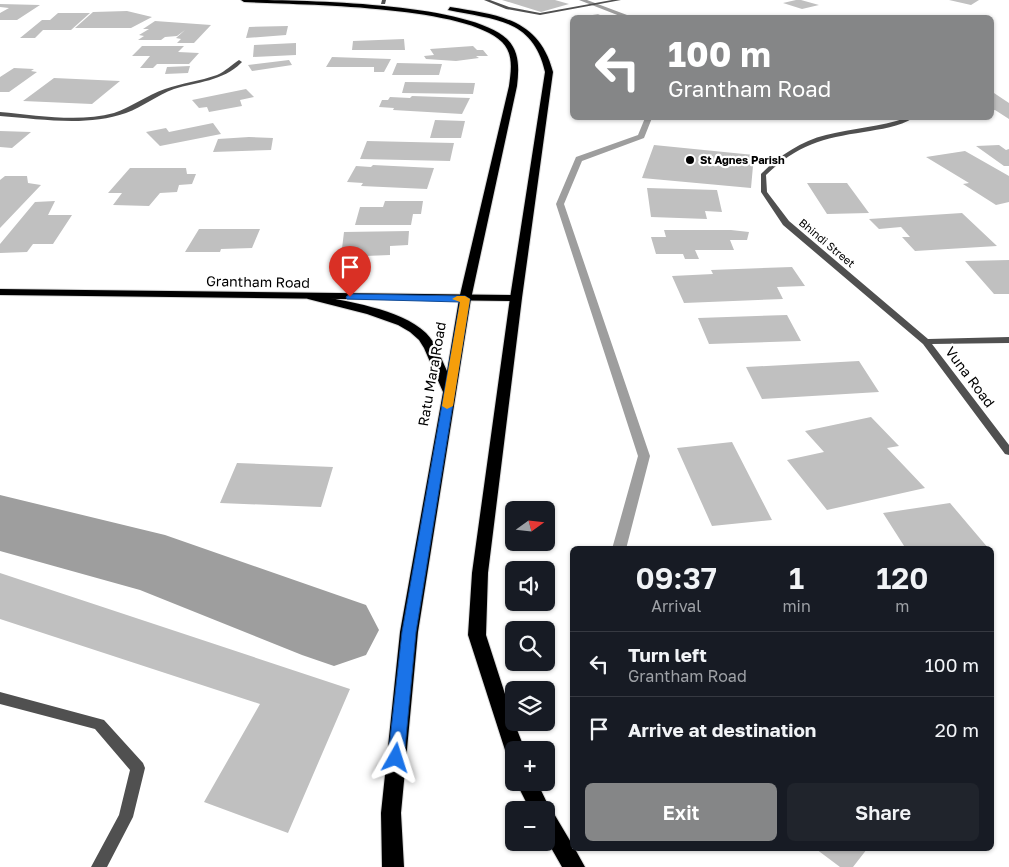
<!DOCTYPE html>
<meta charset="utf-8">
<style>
body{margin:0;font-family:"Golos Text",sans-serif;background:#20242c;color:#f1f3f6;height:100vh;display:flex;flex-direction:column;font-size:19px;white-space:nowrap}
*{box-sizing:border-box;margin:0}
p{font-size:16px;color:#9ea1a6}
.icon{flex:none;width:28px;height:28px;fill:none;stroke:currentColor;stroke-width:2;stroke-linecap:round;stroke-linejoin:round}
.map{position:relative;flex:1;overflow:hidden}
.panel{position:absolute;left:570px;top:546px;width:424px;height:305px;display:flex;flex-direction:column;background:#171b24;border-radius:8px;box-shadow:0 1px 4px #0004}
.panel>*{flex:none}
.banner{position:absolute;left:570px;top:15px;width:424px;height:105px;border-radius:8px;box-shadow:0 1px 4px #0004;background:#858687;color:#fff;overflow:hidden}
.needle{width:32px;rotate:75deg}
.tools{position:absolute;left:505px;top:501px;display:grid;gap:10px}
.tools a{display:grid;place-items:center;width:50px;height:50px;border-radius:8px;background:#171b24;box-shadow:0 1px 4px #0004;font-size:25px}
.pin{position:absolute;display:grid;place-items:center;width:42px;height:42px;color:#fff;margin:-51px -21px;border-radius:50% 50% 50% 0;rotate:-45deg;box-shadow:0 0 5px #0007}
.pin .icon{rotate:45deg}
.me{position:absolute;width:55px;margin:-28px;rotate:6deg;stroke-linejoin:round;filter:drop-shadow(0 0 4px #0008)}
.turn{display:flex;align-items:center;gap:18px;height:105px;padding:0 15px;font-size:22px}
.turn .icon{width:65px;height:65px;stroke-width:2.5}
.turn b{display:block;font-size:35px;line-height:42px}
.eta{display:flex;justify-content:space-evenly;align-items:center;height:85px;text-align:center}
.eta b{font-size:30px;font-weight:600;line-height:35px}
.cta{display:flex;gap:10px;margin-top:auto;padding:10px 15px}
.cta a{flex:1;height:58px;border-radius:8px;background:#858687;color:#fff;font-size:20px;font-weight:600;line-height:58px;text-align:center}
.cta a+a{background:#20242c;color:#f1f3f6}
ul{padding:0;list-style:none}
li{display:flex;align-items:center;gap:15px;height:65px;padding:0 15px;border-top:1px solid #363941}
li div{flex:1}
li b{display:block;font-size:19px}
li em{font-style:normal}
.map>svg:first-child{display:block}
</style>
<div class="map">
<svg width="1009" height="867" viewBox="0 0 1009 867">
<rect width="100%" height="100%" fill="#fff"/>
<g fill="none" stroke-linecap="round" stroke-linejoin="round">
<!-- stream -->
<path fill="#9e9e9e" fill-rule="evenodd" d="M579 0H587L635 18H625Z
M645 118H652L644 138 582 161 564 204 650 456 626 549H612L638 456 556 204 576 157 638 135Z"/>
<!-- river -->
<path fill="#9e9e9e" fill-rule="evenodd" d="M0 495 165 535 366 605 379 630 366 655 334 666 302 655 140 590 0 551Z"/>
</g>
<!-- building -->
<path fill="#c0c0c0" d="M502 0H555L569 4 541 12Z
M796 0H801L819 5 802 9 783 3Z
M949 0H979L971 5Z
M0 4 40 5 17 20H0V13L9 8 0 7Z
M127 11 152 17 131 28H75L93 12Z
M58 13H90L71 30H43L35 38H20L42 20H50Z
M598 14 602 16 615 15 619 18H576Z
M155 21 211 25 194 43H177L181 39 176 38 185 30 177 36 165 37 161 40H138L144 36 139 35 149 29H143Z
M288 26 286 35 246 38 249 27Z
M404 39 405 50H352L353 41Z
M296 43V55L253 57 254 45Z
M142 46H184L178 52 199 53 189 64H157L153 68H140L150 56H132Z
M473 46 477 50H483L488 56H476L479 58 456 61 426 59 424 56 434 55 430 49Z
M332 57 391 59 384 72H374V67H326Z
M289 60 292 65 252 71 248 65Z
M397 63 442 64 439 75H392Z
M190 66 188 73 165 74 167 67Z
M14 68 34 69 31 71 37 72 9 92H0V77Z
M54 78 120 81 92 104 23 101Z
M405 82 475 83 473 94 402 93Z
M246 89 254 97 240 100 242 106 209 112 207 107 199 108 192 100Z
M991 91 1009 103V119L995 110 991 111Z
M412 96 470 98 462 114 393 110 394 108 379 107 382 100H388L390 97 410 98Z
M435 120 465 121 461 138H430Z
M213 123 221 134 160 146 146 132 166 128 169 132Z
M0 131 31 132 12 148 0 147Z
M249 137 273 138 271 150 213 152 218 139Z
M367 141 454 143 450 161 360 159Z
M654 145 754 155 751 188 642 178Z
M999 145 1006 150 1009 149V166H1004L976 146Z
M965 151 1009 176V202L996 205 963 184 969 183 926 157Z
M373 165 434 168 427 189 361 186 363 183 347 182 356 166 371 167Z
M130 168H186L187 174H196L192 184 179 185 177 192 160 193 149 206 113 205 122 193H108Z
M5 176H27L28 183 41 185 0 228V180Z
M807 183H847L869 213 827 214Z
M647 188 717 190 722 212 705 211 707 219 651 217Z
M55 201 48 215H72L53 244H33L27 252 0 253V244L35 202Z
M385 201H423L421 214H413L411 225H355L360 207H383Z
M962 213 997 246 915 251 902 237H910L901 227 879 229 869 219Z
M199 229H260L252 248 221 249 220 252H185Z
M664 230H731L749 232 747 240H730L734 250H695L699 259H685L683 254H656L651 237H666Z
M409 231 408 245 390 246V255L341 257 344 232Z
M1009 260V294H994L965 261Z
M792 267 805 286 777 287 783 299 684 303 672 276 713 274 711 270Z
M787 315 801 341 709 344 698 318Z
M859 361 879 392 762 399 746 367Z
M871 417 899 446 887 448 925 488 827 510 787 460 824 452 805 431Z
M732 442 772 520 712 526 677 448Z
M237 463 333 467 321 507 220 503Z
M950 503 989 549H906L883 513Z
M0 573 350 689 288 833 204 802 260 704 0 619Z
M816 849H867L853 867H840Z"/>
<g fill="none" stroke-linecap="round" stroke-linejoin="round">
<!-- primary casing -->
<g stroke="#dbdbdb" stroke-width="2">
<path id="primary" d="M0 289 516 295 521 298 516 301 0 295Z"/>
</g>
<!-- trunk casing -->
<g stroke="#dbdbdb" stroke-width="2">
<path id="trunk" d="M241 0C297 0 468 2 507 39 520 52 519 69 517 86L471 299 418 632 401 813 404 867H382L381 813 400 632 443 392 424 348 419 340 410 332 398 325 367 314 308 299 306 297 312 294C346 302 400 308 426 333 436 343 441 358 447 371L459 299 509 86C511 71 514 54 502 42 465 5 299 5 244 2Z
M450 7C498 15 539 18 553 72L522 298 488 573 486 635 514 722 525 750H514V758L508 756 505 750 468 635 472 573 510 298 545 72C533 18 494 20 448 10Z
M516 782H537L551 811 553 812 572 844V849H575L585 867H562L546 839V810H530Z"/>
</g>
<!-- service -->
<path fill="#505050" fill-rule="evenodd" d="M0 692 104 720 143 763 145 768 133 817 107 867H91L119 815 130 770 95 729 0 704Z"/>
<!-- minor -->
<path fill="#505050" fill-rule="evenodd" d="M382 0H386L385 4H381Z
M484 0H490L509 7 540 13 612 0H621L540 15 506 9Z
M239 60 242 62 241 63C223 81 197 82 174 89 157 95 143 107 126 113 86 127 41 119 0 116V112C36 115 78 123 114 113 132 107 147 95 165 89 182 83 200 81 217 75 226 71 231 65 239 60Z
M906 118H913C900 127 880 129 864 132 823 138 797 145 766 175L767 192 789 221 928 339 1009 337V343L932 344 1009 445V455L1005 454 923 344 783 225 761 192V174C779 156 801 141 826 135 853 128 880 127 906 118Z"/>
<!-- primary -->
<use href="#primary" fill="#000" fill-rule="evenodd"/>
<!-- trunk -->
<use href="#trunk" fill="#000" fill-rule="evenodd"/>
</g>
<!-- route -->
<path fill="#1a73e8" stroke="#114b97" d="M350 294 465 296 470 299 416 632 404 758 402 763 396 766 391 763 388 758 402 632 460 302 347 299 346 297Z"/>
<!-- slow -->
<path fill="#f59e0b" d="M465 296 470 299 453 406 447 409 442 406 460 302 452 299 457 296Z"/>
<!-- markers -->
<circle fill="#000" stroke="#fff" stroke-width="2" cx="690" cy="160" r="5"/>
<g text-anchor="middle" stroke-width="4.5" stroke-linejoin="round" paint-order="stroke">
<!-- far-poi labels -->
<g font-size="11" font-weight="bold" fill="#000" stroke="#fff" text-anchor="start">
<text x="700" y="164">St Agnes Parish</text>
</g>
<!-- far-street labels -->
<g font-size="11" fill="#000" stroke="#fff">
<text transform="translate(827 243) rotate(40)" y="4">Bhindi Street</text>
</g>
<!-- street labels -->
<g font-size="14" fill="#000" stroke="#fff">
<text transform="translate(258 282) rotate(1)" y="5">Grantham Road</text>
<text transform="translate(432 374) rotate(-80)" y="5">Ratu Mara Road</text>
<text transform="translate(970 377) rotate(53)" y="5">Vuna Road</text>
</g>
</g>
</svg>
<div class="tools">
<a><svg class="needle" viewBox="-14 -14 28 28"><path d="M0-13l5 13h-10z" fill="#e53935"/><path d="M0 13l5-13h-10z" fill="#9ea1a6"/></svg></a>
<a><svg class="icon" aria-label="sound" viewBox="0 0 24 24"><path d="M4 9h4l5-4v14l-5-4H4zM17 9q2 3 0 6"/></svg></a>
<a><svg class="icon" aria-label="search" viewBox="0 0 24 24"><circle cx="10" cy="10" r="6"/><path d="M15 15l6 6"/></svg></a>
<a><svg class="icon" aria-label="layers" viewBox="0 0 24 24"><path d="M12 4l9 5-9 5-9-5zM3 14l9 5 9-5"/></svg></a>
<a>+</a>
<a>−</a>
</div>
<div class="pin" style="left:350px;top:297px;background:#d93025"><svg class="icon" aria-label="arrive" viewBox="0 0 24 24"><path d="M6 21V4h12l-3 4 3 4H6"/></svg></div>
<svg class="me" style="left:396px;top:758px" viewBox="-20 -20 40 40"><path d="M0-17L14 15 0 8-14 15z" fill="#1a73e8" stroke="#fff" stroke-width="4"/></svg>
<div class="banner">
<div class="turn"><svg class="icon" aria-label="left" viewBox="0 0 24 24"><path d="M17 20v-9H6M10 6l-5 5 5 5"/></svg><div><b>100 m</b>Grantham Road</div></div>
</div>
<section class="panel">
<div class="eta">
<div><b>09:37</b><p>Arrival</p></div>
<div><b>1</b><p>min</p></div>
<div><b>120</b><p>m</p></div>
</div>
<ul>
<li><svg class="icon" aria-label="left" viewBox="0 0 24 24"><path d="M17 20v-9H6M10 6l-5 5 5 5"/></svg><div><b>Turn left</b><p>Grantham Road</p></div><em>100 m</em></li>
<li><svg class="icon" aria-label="arrive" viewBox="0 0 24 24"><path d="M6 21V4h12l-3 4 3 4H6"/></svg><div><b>Arrive at destination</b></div><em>20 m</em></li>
</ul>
<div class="cta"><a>Exit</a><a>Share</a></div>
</section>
</div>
